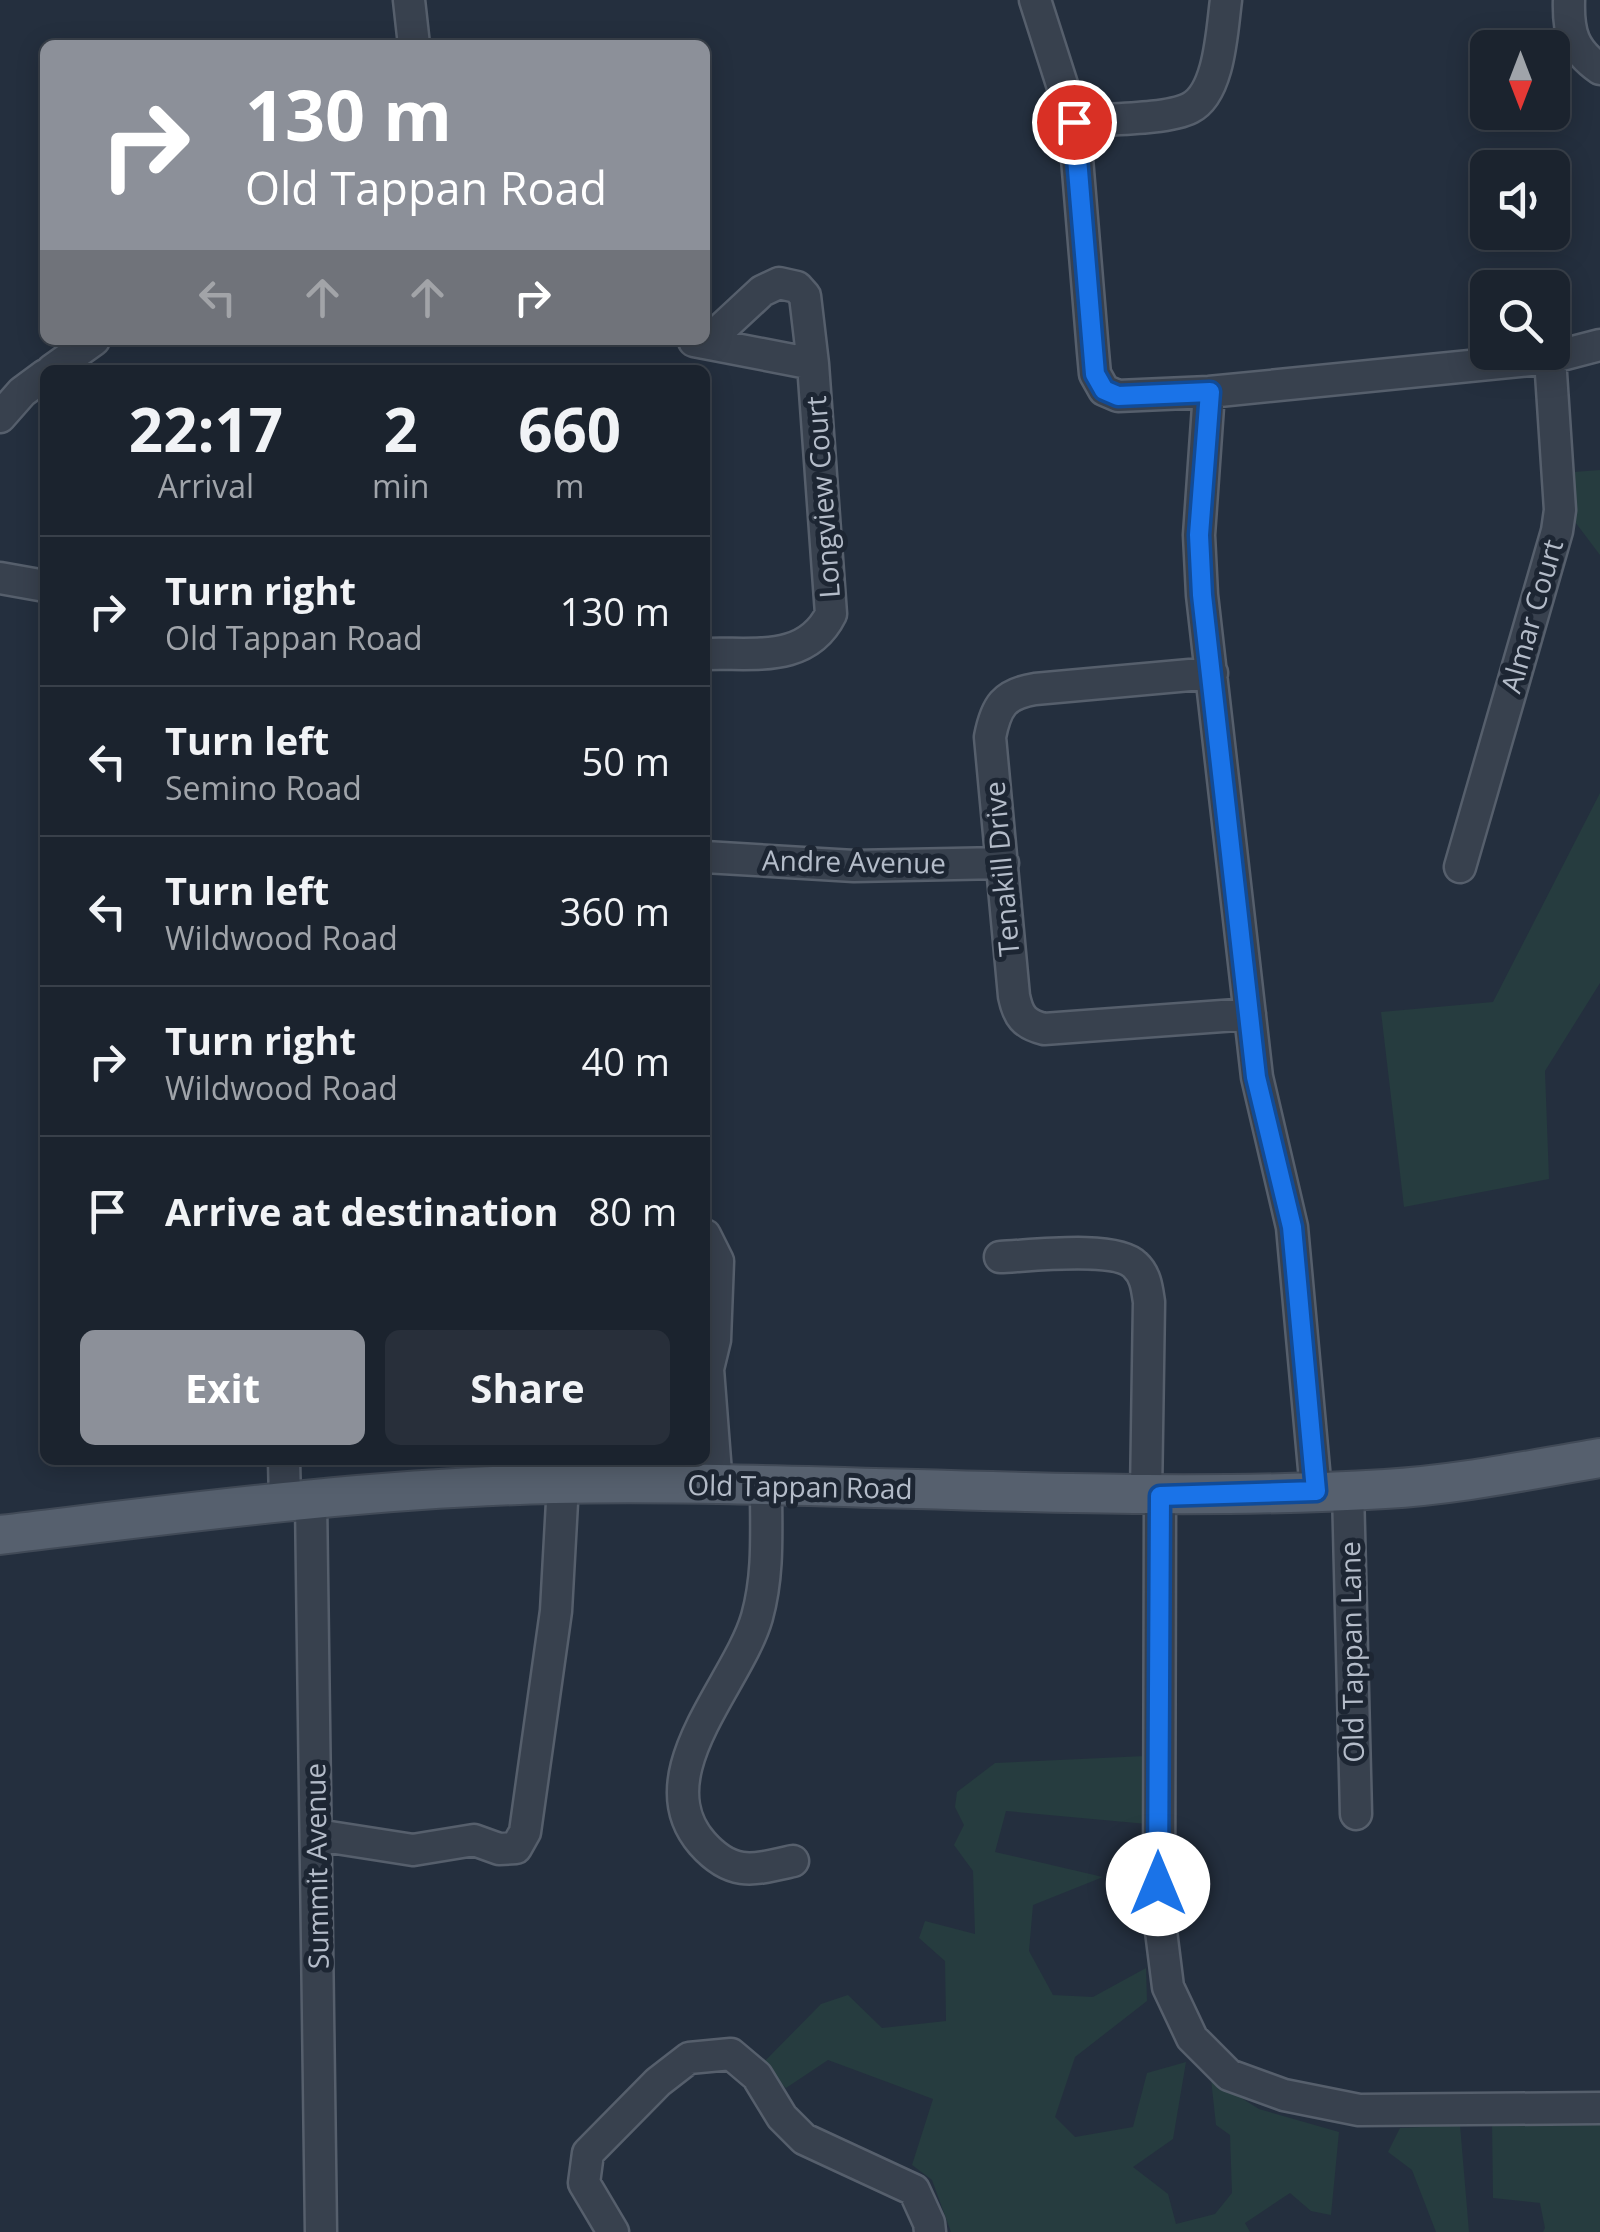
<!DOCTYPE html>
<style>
body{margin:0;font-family:"Open Sans",sans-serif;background:#282f3a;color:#f1f3f6;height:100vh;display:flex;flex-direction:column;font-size:38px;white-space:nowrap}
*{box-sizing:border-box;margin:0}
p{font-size:32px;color:#a0a4aa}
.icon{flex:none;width:55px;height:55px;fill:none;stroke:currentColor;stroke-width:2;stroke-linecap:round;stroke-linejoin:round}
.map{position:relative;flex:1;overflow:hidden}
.side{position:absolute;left:40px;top:365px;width:670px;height:1100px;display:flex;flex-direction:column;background:#1b232e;border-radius:15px;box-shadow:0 5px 25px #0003,0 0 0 2px #39404a}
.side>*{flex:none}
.banner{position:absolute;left:40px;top:40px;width:670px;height:305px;border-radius:15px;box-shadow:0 5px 25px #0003,0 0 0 2px #39404a;background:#8c9099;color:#fff;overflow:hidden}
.needle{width:65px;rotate:180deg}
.controls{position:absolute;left:1470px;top:30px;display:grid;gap:20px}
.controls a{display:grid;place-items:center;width:100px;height:100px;border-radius:15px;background:#1b232e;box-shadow:0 5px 25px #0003,0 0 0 2px #39404a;font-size:50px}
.pin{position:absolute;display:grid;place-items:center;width:85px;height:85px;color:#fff;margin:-42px;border:5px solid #fff;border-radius:50%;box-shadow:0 2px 10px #0007}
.me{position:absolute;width:110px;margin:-55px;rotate:0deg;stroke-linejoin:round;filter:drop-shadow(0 0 8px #0008)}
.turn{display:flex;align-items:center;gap:35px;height:210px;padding:0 40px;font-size:45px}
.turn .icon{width:130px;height:130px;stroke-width:2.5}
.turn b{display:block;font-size:70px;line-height:85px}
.lanes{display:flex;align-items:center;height:95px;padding:0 40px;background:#0003;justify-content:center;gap:50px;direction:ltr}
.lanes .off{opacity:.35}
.eta{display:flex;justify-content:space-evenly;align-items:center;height:170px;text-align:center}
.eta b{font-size:60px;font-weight:700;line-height:70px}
.action{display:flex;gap:20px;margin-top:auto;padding:20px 40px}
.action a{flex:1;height:115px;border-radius:15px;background:#8c9099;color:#fff;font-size:40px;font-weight:700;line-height:115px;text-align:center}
.action a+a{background:#282f3a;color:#f1f3f6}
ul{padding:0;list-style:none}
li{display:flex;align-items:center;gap:30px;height:150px;padding:0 40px;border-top:2px solid #39404a}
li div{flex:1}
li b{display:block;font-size:38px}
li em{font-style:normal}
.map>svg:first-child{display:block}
</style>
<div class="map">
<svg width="1600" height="2232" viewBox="0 0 1600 2232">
<rect width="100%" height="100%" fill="#242f3e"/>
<!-- green -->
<path fill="#263c3f" d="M1600 470V555L1560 502V473Z
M1600 793V983L1545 1071 1549 1179 1404 1207 1381 1012 1493 1002Z
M1145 1756 1147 1824 1006 1811 995 1852 1103 1877 1033 1905 1029 1951 1053 1995 1093 1997 1146 1968 1147 2001 1075 2057 1055 2117 1075 2137 1133 2127 1147 2073 1186 2062 1173 2139 1133 2167 1168 2194 1176 2224 1215 2214 1232 2193 1230 2135 1216 2125 1211 2079 1259 2109 1339 2132 1331 2215 1311 2211 1290 2193 1245 2223 1250 2232H951L932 2180 912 2165 933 2099 828 2060 786 2088 761 2065 821 2004 848 1995 882 2028 946 2021 945 1961 919 1938 925 1921 975 1934 973 1871 954 1845 964 1825 955 1807 957 1792 995 1763Z
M1600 2120V2232H1543L1545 2228 1540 2203 1493 2198 1492 2121Z
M1460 2125 1469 2232H1436L1412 2170 1388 2152 1400 2128Z"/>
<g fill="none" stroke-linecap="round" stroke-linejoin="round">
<!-- minor casing -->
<g stroke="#565f6c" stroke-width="35">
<path id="minor" d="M409 0 414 45
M1035 0 1074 122 1093 352 1095 374 1104 390 1118 396 1209 392 1550 358 1600 345
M1569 0C1568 33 1573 50 1600 69
M1074 122C1102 119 1167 120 1190 108 1220 93 1222 29 1226 0
M694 341 813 364
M52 370 94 340
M1209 392 1199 535 1202 595 1257 1077 1292 1227 1316 1491
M0 417 22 392 45 375
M0 578 45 586
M705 654C753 652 806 664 831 614L813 364 805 296 797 287 779 283 762 291 706 343
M1212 673 1035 689C1004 694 996 706 990 737L1014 996C1018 1016 1024 1024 1044 1029L1250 1014
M705 857 854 866 1003 863
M1460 867 1557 531 1560 510 1550 358
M705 1235 718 1261 715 1340 708 1369 717 1486
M1000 1257C1029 1256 1115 1245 1135 1265 1146 1275 1147 1289 1149 1302L1146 1495
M284 1460 285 1501
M766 1487C766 1531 769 1574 757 1617 738 1684 643 1775 702 1843 732 1877 753 1870 793 1861
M1348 1490 1356 1814
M1160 1496 1159 1915 1168 1987 1192 2038 1229 2075 1284 2095 1359 2110 1600 2108
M311 1500 321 2232
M317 1835 413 1850 474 1840 499 1849 516 1848 525 1832 556 1611 563 1484
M613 2232 584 2183 588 2153 658 2082 689 2058 731 2054 757 2076 782 2117 804 2139 914 2190 929 2223 930 2232"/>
</g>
<!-- major casing -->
<g stroke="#414a57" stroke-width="42">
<path id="major" d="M0 1535C184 1513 368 1488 554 1484 831 1479 1108 1505 1385 1489 1457 1485 1528 1470 1600 1458"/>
</g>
<!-- minor -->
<use href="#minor" stroke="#38414e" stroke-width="30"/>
<!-- major -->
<use href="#major" stroke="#56606e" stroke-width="38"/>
</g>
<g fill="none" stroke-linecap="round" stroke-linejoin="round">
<!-- route casing -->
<g stroke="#114b97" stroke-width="25">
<path id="route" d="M1074 122 1095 374 1104 390 1118 396 1210 392 1199 535 1202 595 1256 1077 1292 1227 1316 1491 1160 1496 1158 1884"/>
</g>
<!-- route -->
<use href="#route" stroke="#1a73e8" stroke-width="18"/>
</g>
<g text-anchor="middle" stroke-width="10" stroke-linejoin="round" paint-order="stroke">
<!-- street labels -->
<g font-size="28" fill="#b4bcc9" stroke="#1d2633">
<text transform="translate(823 497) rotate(-94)" y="10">Longview Court</text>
<text transform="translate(1532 616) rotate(-74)" y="10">Almar Court</text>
<text transform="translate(854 862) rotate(1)" y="10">Andre Avenue</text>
<text transform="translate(1002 869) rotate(-95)" y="10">Tenakill Drive</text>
<text transform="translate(800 1487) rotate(1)" y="10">Old Tappan Road</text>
<text transform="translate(1352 1652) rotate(-91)" y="10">Old Tappan Lane</text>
<text transform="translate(317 1866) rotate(-91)" y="10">Summit Avenue</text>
</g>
</g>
</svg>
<div class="controls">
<a><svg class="needle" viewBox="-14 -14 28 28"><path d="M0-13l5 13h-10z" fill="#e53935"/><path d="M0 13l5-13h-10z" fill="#a0a4aa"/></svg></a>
<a><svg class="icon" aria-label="sound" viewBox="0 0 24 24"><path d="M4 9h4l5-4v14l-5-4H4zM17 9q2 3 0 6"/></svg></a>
<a><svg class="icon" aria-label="search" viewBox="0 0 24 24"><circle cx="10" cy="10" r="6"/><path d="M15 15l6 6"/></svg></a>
</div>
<div class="pin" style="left:1074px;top:122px;background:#d93025"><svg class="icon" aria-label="arrive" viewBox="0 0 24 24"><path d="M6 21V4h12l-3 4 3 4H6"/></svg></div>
<svg class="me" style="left:1158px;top:1884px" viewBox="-20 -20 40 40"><circle r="19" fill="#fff"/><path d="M0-13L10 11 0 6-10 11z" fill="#1a73e8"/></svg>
<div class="banner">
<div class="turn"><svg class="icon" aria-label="right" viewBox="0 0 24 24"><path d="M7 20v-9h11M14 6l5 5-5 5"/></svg><div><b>130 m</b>Old Tappan Road</div></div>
<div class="lanes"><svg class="icon off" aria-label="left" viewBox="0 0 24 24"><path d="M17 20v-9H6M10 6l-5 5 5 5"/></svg><svg class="icon off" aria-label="ahead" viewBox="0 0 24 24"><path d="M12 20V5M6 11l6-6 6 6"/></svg><svg class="icon off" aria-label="ahead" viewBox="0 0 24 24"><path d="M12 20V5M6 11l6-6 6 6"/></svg><svg class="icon" aria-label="right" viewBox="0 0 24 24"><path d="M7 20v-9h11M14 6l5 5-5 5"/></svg></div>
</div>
<section class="side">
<div class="eta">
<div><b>22:17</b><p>Arrival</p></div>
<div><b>2</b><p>min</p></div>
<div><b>660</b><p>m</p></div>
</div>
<ul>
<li><svg class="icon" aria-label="right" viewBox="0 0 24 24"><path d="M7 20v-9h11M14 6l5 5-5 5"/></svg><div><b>Turn right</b><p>Old Tappan Road</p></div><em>130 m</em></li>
<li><svg class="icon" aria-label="left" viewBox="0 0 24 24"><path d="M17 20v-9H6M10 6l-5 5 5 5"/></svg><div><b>Turn left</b><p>Semino Road</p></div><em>50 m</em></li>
<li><svg class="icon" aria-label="left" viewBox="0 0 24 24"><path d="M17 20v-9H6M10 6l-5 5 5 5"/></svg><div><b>Turn left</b><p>Wildwood Road</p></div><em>360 m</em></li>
<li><svg class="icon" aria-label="right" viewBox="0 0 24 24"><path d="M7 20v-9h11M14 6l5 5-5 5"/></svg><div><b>Turn right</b><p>Wildwood Road</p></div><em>40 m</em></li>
<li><svg class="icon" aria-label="arrive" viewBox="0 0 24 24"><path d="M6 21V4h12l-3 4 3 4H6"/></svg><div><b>Arrive at destination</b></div><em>80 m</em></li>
</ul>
<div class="action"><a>Exit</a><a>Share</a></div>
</section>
</div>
